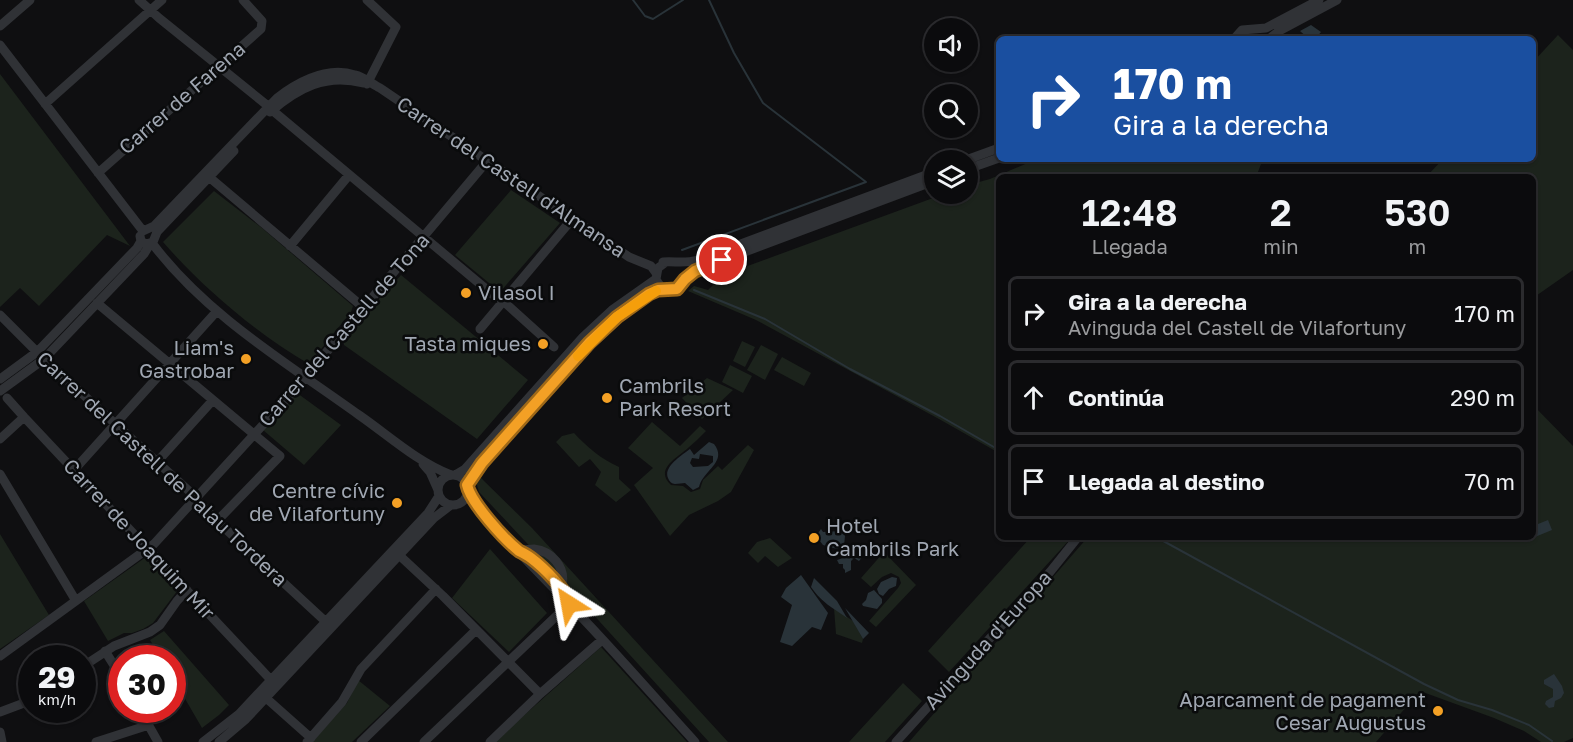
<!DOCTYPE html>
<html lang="es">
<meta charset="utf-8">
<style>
body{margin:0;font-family:"Golos Text",sans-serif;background:#141416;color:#f1f3f6;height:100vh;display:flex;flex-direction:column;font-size:22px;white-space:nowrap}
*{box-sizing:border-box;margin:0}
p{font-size:20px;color:#9a9b9d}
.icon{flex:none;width:33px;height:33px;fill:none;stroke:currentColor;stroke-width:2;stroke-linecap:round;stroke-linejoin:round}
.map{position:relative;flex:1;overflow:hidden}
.side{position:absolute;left:996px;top:174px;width:540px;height:366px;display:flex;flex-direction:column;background:#0b0b0d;border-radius:9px;box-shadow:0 2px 4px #0004,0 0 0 2px #2b2b2e}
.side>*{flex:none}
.banner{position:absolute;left:996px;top:36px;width:540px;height:126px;border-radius:9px;box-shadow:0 2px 4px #0004,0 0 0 2px #2b2b2e;background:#1a4fa0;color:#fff;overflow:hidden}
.controls{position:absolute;left:924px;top:18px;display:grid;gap:12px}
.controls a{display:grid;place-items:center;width:54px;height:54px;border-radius:50%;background:#0b0b0d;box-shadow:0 2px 4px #0004,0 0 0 2px #2b2b2e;font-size:30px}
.speed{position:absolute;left:18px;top:645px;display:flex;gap:12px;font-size:30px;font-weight:700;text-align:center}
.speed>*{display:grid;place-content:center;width:78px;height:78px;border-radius:50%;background:#0b0b0d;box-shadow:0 2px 4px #0004,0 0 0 2px #2b2b2e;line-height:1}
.speed small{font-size:15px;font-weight:400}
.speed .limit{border:9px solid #d22;background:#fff;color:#111}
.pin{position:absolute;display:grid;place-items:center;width:51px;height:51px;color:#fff;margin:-26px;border:3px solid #fff;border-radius:50%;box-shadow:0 2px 6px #0007}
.me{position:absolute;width:66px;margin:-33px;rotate:326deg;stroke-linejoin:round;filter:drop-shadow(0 0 4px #0008)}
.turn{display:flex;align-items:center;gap:21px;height:126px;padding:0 18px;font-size:27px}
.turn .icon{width:78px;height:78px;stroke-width:2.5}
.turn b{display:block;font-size:42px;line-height:51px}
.eta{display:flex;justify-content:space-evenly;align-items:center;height:102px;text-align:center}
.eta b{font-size:36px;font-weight:600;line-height:42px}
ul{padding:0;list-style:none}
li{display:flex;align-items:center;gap:18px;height:75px;margin:0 12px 9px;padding:0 6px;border:3px solid #2b2b2e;border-radius:9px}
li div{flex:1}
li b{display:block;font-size:22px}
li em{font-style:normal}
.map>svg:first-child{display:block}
</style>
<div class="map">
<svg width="1573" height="742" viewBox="0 0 1573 742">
<rect width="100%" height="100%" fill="#0f0f11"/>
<!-- green -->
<path fill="#1c231c" d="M1558 35 1573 50V270L1533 298V177H1426L1443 159H1533V62Z
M0 74 130 246 107 235 39 306 20 288 0 307Z
M1037 159H1263L1256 177H999V453L939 419 756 320 688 291 694 286 708 290 723 275 944 194H968V185L990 179Z
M511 190 560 223 500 292 455 255Z
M214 191 262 228 353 306 351 312 309 364C255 332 204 289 163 242Z
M401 275 528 380 477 439 344 345 343 338Z
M742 341 755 347 745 367 733 361Z
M761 345 778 354 765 380 747 370Z
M782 357 811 373 804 386 774 370Z
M730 365 752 376 743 393 722 382Z
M707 378 733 390 702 419 682 398Z
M297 393 341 425 304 465 263 430Z
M1533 405 1573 446V738L1564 742H1541L1524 731 1494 718 1420 691 1376 742H909L1088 537H1533Z
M652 422 680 446 700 426 706 431C700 437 694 443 688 448 677 458 654 469 671 485L683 486 691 492 700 489 703 480 718 466 722 470 748 445 754 450 731 492 718 501 689 515 670 536 634 485 653 468 628 448Z
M574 433C587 447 601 459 619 467V479L631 490 616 502 595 485 601 472 590 459 579 467 556 442 562 436Z
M480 477 532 528 728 742H709L570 589 479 492 476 482Z
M0 534 49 615 0 649Z
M1031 537H1072L949 672 928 651Z
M770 538 792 558 778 567 765 556 758 563 748 553 757 542Z
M490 549 547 613 509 652 452 598Z
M884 552 916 585 876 627 869 621 898 588 901 583 899 577 891 573 882 577 871 587 861 578Z
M146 557 178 590 153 623 143 629 132 633H124L108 641 84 601Z
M834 608 853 621 863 639 862 643 836 634Z
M164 631 229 705 219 715 202 728 173 678 172 658H161L150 640Z
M601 647 687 742H494Z
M358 680 390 706 352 742H312L347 703Z
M903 683 922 701 885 742H849Z"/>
<!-- water -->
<path fill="#293339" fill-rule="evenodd" d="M1311 25 1321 32 1315 39H1309L1300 31Z
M709 442 714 444C728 462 703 470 699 487L693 490 685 483C682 483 679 484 675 484 672 484 669 481 668 478 663 467 682 455 690 449L694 455ZM700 454 713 456V462L708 466 693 467 690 463 692 458 699 459Z
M1548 520 1552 530 1530 539 1529 537H1533V526Z
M821 529 823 532 842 531 845 536 844 546 837 549 823 545 816 536Z
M856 543 863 547 865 554 859 561 854 558 851 561V570L845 573V570L843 568V564H839L837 560 846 557 851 546Z
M801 575 828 613 821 630 812 627 792 646 780 642 792 605 781 597 786 588Z
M892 577 897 578 896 586 889 589 883 596 879 594 877 589 881 582Z
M814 578 837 601 847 618C831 606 823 604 811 587Z
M874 590 882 599V603L877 609 863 606 862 604 866 600 868 593Z
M845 608 869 633 863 639Z
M1554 674 1562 686 1564 693 1561 698 1555 701 1554 707 1549 708 1545 704 1546 701 1553 697V689L1544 684V680Z"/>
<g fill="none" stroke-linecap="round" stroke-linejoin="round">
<!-- stream -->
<path stroke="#293339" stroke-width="2" d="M633 0 645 16 653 19 683 0
M682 250 866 182 763 103 734 53 709 0
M694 290 765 319 850 369 940 416 999 450
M1156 537 1424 684 1458 700 1492 710 1529 725 1552 741"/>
<!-- minor -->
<path stroke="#303236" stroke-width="9" d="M139 0 159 18 268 106
M0 26 30 0
M1234 39 1242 30 1266 28 1319 0
M1269 39 1279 31 1337 0
M0 45 143 231
M367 84 396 27 367 0
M45 104 162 0
M272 110 492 294 503 301 554 347
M270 112C298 88 326 73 363 83
M966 160 999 148
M968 169 999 158
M98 173 261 29 262 21 243 0
M209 177 364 308
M143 231 154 226 277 98C298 82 327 66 355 75 364 77 372 84 380 88L629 257 651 266 656 273
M141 241 146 244 153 242 157 232 234 151
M152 243C206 315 287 363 359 415 388 435 417 462 451 475
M290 246 349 175
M663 262C676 261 684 264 698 260L934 172
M666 262 658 268 656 279C660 288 670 295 680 287 686 282 680 285 685 279 688 274 696 270 702 268L934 181
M97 303 280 456 217 521
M0 315 44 359 188 490 217 521 325 621
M480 329 573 218
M0 379 37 352 137 248 141 241 140 236
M0 391 44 359 144 254 150 244
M7 398 24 417 271 680
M0 439 24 417
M157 462 213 400
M423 464 430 472 438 490
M74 470 217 311
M0 474 76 601
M438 490a15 15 0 1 1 30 0a15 15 0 1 1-30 0Z
M455 475 465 469 583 337 612 310 656 279
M467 485 482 463C503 439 525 415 547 391 573 361 625 297 664 289
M468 491C497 532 533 567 568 603 612 648 653 696 695 742
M519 551C524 550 530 549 534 549 552 551 566 568 562 585L556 587 551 581
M399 555 443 596 540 694
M105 651 122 678
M0 656 154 544 292 393 488 160
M82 667 114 646 150 632 160 625 177 601 187 590
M266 698 311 738
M140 710 158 742
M0 712 32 700
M0 732 2 742
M96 742 149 725
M203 742 239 714 428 513 439 496
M219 742 246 719 434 518 451 505
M307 742 342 702 361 669 436 589
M361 742 476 630
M424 742 569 604
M490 742 540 694 602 640
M896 742 1050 572 1078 537"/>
</g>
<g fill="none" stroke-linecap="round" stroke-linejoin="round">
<!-- route casing -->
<g stroke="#9e6818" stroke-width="15">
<path id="route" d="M569 604C567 590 543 567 531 558 527 555 523 553 519 551 504 539 471 503 467 485L482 463 589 343 617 317 649 294 658 290 677 289 685 279 695 271 722 260"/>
</g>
<!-- route -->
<use href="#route" stroke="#f3a025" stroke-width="10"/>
<!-- slow -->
<path stroke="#f59e0b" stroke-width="10" d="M578 356 617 317 656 291"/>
</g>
<!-- markers -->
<g fill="#f3a025" stroke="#0a0b0c" stroke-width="2">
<circle cx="466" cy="293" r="6"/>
<circle cx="543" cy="344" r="6"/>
<circle cx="246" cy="359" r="6"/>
<circle cx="607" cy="398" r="6"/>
<circle cx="397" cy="503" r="6"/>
<circle cx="814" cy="538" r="6"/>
<circle cx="1438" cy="711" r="6"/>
</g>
<g text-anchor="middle" stroke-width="5" stroke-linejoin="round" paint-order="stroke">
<!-- street labels -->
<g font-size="20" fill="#a0a7b2" stroke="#0a0b0c">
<text transform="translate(182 98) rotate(-41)" y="7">Carrer de Farena</text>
<text transform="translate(511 177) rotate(34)" y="7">Carrer del Castell d'Almansa</text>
<text transform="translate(344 330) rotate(-49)" y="7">Carrer del Castell de Tona</text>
<text transform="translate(162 469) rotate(43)" y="7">Carrer del Castell de Palau Tordera</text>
<text transform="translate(139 539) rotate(47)" y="7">Carrer de Joaquim Mir</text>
<text transform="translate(988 640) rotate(-48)" y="7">Avinguda d'Europa</text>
</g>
<!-- poi labels -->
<g font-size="20" fill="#a0a7b2" stroke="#0a0b0c" text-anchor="end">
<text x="478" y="300" text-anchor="start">Vilasol I</text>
<text x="531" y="351">Tasta miques</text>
<text x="234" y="355">Liam's<tspan x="234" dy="23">Gastrobar</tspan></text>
<text x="619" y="393" text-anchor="start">Cambrils<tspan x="619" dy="23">Park Resort</tspan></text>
<text x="385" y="498">Centre cívic<tspan x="385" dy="23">de Vilafortuny</tspan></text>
<text x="826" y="533" text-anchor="start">Hotel<tspan x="826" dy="23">Cambrils Park</tspan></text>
<text x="1426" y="707">Aparcament de pagament<tspan x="1426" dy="23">Cesar Augustus</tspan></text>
</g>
</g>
</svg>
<div class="controls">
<a><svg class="icon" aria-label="sound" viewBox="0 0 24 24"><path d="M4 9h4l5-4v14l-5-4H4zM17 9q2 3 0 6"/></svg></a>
<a><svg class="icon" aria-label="search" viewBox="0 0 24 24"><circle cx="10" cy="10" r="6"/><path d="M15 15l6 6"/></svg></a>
<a><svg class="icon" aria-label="layers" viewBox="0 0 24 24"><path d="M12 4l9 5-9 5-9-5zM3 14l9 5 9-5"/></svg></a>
</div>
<div class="speed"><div>29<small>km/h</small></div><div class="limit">30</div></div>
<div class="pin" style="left:722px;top:260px;background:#d93025"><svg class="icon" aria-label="arrive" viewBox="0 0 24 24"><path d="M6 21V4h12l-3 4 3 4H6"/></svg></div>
<svg class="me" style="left:569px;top:604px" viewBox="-20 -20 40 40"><path d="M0-17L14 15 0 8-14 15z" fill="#f3a025" stroke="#fff" stroke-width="4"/></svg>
<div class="banner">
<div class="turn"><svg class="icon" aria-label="right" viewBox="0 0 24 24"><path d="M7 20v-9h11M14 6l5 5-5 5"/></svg><div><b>170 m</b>Gira a la derecha</div></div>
</div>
<section class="side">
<div class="eta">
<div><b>12:48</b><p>Llegada</p></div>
<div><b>2</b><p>min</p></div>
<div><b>530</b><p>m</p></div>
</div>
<ul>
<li><svg class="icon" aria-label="right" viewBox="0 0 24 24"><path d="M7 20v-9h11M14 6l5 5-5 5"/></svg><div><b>Gira a la derecha</b><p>Avinguda del Castell de Vilafortuny</p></div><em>170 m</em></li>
<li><svg class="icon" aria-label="ahead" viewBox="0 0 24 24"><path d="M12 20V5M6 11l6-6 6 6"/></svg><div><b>Continúa</b></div><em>290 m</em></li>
<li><svg class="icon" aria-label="arrive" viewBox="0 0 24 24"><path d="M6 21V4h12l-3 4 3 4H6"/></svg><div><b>Llegada al destino</b></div><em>70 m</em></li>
</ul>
</section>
</div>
